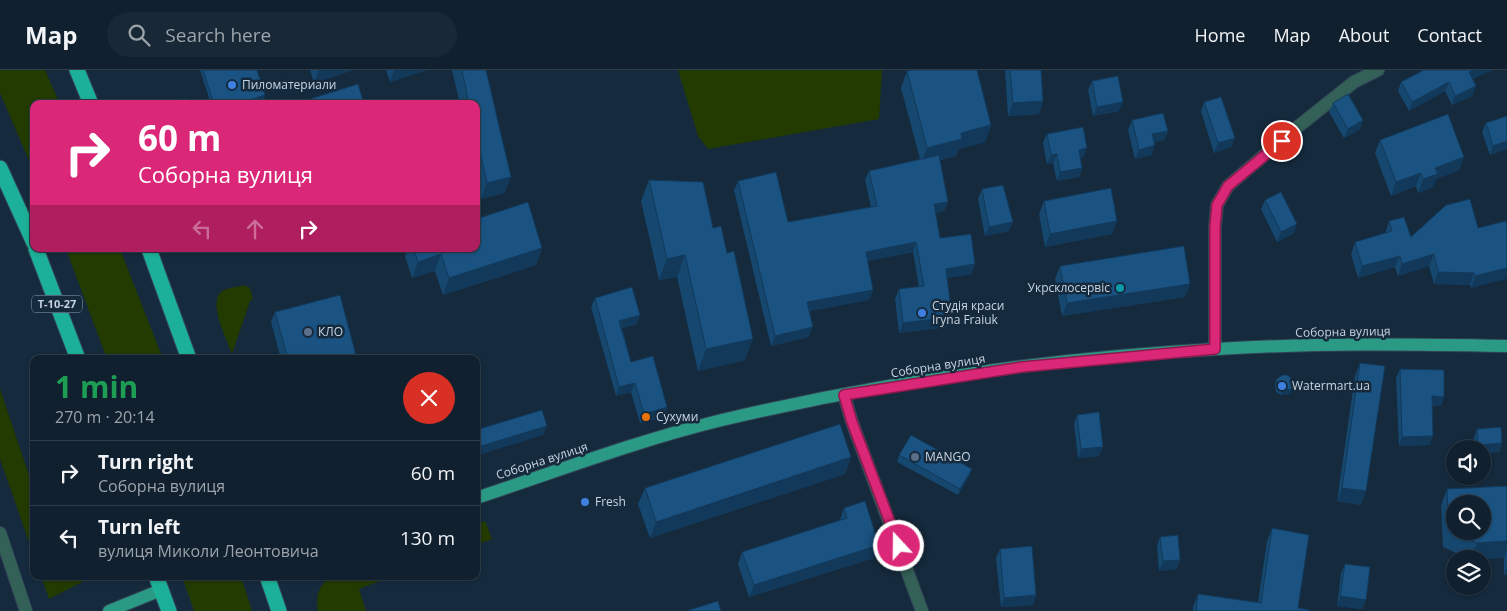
<!DOCTYPE html>
<meta charset="utf-8">
<style>
body{margin:0;font-family:"Open Sans",sans-serif;background:#192836;color:#f1f3f6;height:100vh;display:flex;flex-direction:column;font-size:19px;white-space:nowrap}
*{box-sizing:border-box;margin:0}
p{font-size:16px;color:#9ca3aa}
.icon{flex:none;width:28px;height:28px;fill:none;stroke:currentColor;stroke-width:2;stroke-linecap:round;stroke-linejoin:round}
.map{position:relative;flex:1;overflow:hidden}
.sheet{position:absolute;left:30px;top:285px;width:450px;height:225px;display:flex;flex-direction:column;background:#10202e;border-radius:10px;box-shadow:0 1px 4px #0004,0 0 0 1px #303e4a}
.sheet>*{flex:none}
.guide{position:absolute;left:30px;top:30px;width:450px;height:152px;border-radius:10px;box-shadow:0 1px 4px #0004,0 0 0 1px #303e4a;background:#db2777;color:#fff;overflow:hidden}
.controls{position:absolute;left:1446px;top:370px;display:grid;gap:10px}
.controls a{display:grid;place-items:center;width:45px;height:45px;border-radius:50%;background:#10202e;box-shadow:0 1px 4px #0004,0 0 0 1px #303e4a;font-size:25px}
.pin{position:absolute;display:grid;place-items:center;width:42px;height:42px;color:#fff;margin:-21px;border:2px solid #fff;border-radius:50%;box-shadow:0 1px 5px #0007}
.me{position:absolute;width:55px;margin:-28px;rotate:339deg;stroke-linejoin:round;filter:drop-shadow(0 0 4px #0008)}
.turn{display:flex;align-items:center;gap:18px;height:105px;padding:0 25px;font-size:22px}
.turn .icon{width:65px;height:65px;stroke-width:2.5}
.turn b{display:block;font-size:35px;line-height:42px}
.lanes{display:flex;align-items:center;height:48px;padding:0 25px;background:#0003;justify-content:center;gap:25px;direction:ltr}
.lanes .off{opacity:.35}
.round{display:grid;place-items:center;flex:none;width:52px;height:52px;border-radius:26px;background:#192836}
.summary{display:flex;align-items:center;justify-content:space-between;height:85px;padding:0 25px}
h1{font-size:30px;font-weight:700;line-height:38px;color:#1e9e55}
ul{padding:0;list-style:none}
li{display:flex;align-items:center;gap:15px;height:65px;padding:0 25px;border-top:1px solid #303e4a}
li div{flex:1}
li b{display:block;font-size:19px}
li em{font-style:normal}
header{display:flex;align-items:center;gap:30px;box-sizing:border-box;height:70px;padding:0 25px;background:#10202e;border-bottom:1px solid #303e4a}
header strong{font-size:24px}
nav{display:flex;gap:28px;margin-inline-start:auto;font-size:18px}
.search{width:350px;height:45px;background:#192836;display:flex;align-items:center;gap:12px;box-sizing:border-box;padding:0 18px;border-radius:28px;color:#9ca3aa;font-size:19px}
.map>svg:first-child{display:block}
</style>
<header>
<strong>Map</strong>
<div class="search"><svg class="icon" aria-label="search" viewBox="0 0 24 24"><circle cx="10" cy="10" r="6"/><path d="M15 15l6 6"/></svg>Search here</div>
<nav><a>Home</a><a>Map</a><a>About</a><a>Contact</a></nav>
</header>
<div class="map">
<svg width="1507" height="541" viewBox="0 0 1507 541">
<rect width="100%" height="100%" fill="#152a3d"/>
<!-- green -->
<path fill="#233b00" d="M0 0H45L60 34H34V102L0 23Z
M678 0H882L879 49 708 79 698 66Z
M66 179H120L163 289H107Z
M244 215 250 218 253 229 250 231 232 284C227 270 208 233 221 222 226 218 237 217 244 215Z
M0 319 34 420V486L0 389Z
M485 451 492 469 476 475V454Z
M41 506H89L86 510 49 529Z
M182 506H241L252 541H194Z
M332 506H393L359 519 366 541H318C315 527 319 514 332 506Z"/>
<g fill="none" stroke-linecap="round" stroke-linejoin="round">
<!-- minor casing -->
<g stroke="#324557" stroke-width="14">
<path id="minor" d="M1215 279V157L1217 135 1228 116 1295 59 1354 12 1378 0
M844 325 852 352 922 541
M0 463 26 541"/>
</g>
<!-- major casing -->
<g stroke="#324557" stroke-width="14">
<path id="major" d="M476 428C558 401 639 370 722 350 882 312 1053 288 1217 279 1314 273 1411 274 1507 276
M109 541 161 520"/>
</g>
<!-- highway casing -->
<g stroke="#324557" stroke-width="17">
<path id="highway" d="M77 0 91 34
M0 98 34 173
M36 179 78 289
M149 179 189 289
M156 506 169 541
M267 506 279 541"/>
</g>
<!-- minor -->
<use href="#minor" stroke="#336157" stroke-width="12"/>
<!-- major -->
<use href="#major" stroke="#2b9a85" stroke-width="12"/>
<!-- highway -->
<use href="#highway" stroke="#1db098" stroke-width="15"/>
</g>
<!-- wall -->
<path fill="#16476f" d="M200 0H257L265 25 264 29 251 34H211Z
M310 0H353L314 13Z
M386 0H427L390 12Z
M452 0H486L505 123 481 129 476 106V34H460Z
M1005 0H1041L1043 31 1039 44 1008 46Z
M1424 0H1492L1472 9 1476 16 1472 26 1452 35 1445 21 1409 41 1398 21 1401 12Z
M907 1 991 55 985 72 959 79 956 86 940 90 948 132 944 141 936 143 940 168 972 204 947 208 948 257 899 263 895 229 899 219 919 217 913 182 868 191 873 220 869 230 809 241V267L771 276 734 120 738 111 788 152 871 137 865 110 869 101 920 89 901 18Z
M1092 11 1119 41 1093 46 1088 20Z
M1204 32 1231 77 1214 83 1201 41Z
M1333 33 1363 50 1360 59 1344 68 1329 42Z
M1507 46V79L1490 85 1482 62 1486 53Z
M1132 50 1165 70 1154 72 1152 85 1135 89 1128 60Z
M1047 64 1083 88H1080L1082 98 1079 107 1057 111 1053 93 1047 94 1043 73Z
M1380 70 1464 87 1459 100 1436 109 1433 117 1418 123 1416 116 1391 126 1375 83Z
M649 110 713 158 727 183 745 290 698 301 677 207 659 210 641 131Z
M982 119 1009 161 985 166 978 129Z
M1265 130 1294 163 1277 172 1261 139Z
M1044 131 1117 151 1112 164 1045 177 1039 144Z
M1389 151 1411 167 1478 158 1506 151 1471 218 1470 215 1434 214 1429 196 1398 206 1395 197 1358 208 1351 184 1355 172 1385 164Z
M542 178 536 195 443 225 435 201 412 208 405 186 408 179Z
M1060 196 1190 214 1185 227 1062 246 1055 209Z
M595 228 637 254 622 258 631 292 667 337 664 347 640 353 631 322 616 326 591 237Z
M275 242 357 289H281L271 252Z
M1360 293 1366 421 1361 435 1337 431 1355 306Z
M1400 299 1444 327 1441 336H1432L1430 375 1399 376 1396 308Z
M1276 310 1291 323 1281 325 1276 322 1275 315Z
M1077 345 1099 386 1078 388 1074 354Z
M1477 359 1502 373 1499 382 1482 379H1475L1474 368Z
M899 385 970 405 958 425 897 392Z
M851 387 845 404 650 468 638 434 645 418Z
M1507 416V505H1504V488L1470 489 1443 477 1441 435 1447 419Z
M844 438 879 475 874 488 749 527 738 494 742 482 840 450Z
M1272 458 1298 538 1310 541H1193V537L1198 524 1258 532 1267 471Z
M1160 467 1180 490 1177 499 1159 501 1157 476Z
M1000 479 1036 525 1033 535 1001 537 996 488Z
M1345 494 1366 530 1362 539 1337 536 1341 503Z"/>
<!-- shaded-wall -->
<path fill="#12395a" d="M319 0H353L314 13Z
M394 0H427L390 12Z
M1475 0H1492L1466 12 1469 2Z
M1449 12 1445 21 1409 41 1412 32Z
M1476 16 1472 26 1452 35 1455 26Z
M265 25 264 29 251 34H238Z
M1043 31 1039 44 1008 46 1013 33Z
M1123 32 1119 41 1093 46 1097 37Z
M1363 50 1360 59 1344 68 1348 59Z
M991 55 985 72 959 79 956 86 921 95 927 78 961 63Z
M1168 61 1165 70 1149 74 1152 64Z
M1235 68 1231 77 1214 83 1218 73Z
M1507 71V79L1490 85 1493 76Z
M1155 75 1152 85 1135 89 1139 80Z
M1087 78 1083 88 1075 89 1079 80Z
M1057 84 1053 93 1047 94 1051 85Z
M1464 87 1459 100 1436 109 1433 117 1418 123 1423 109 1435 98Z
M1082 98 1079 107 1057 111 1060 102Z
M1421 103 1416 116 1391 126 1396 112Z
M511 107 505 123 481 129 487 113Z
M948 132 944 141 931 144 934 134Z
M1117 151 1112 164 1045 177 1050 164Z
M1013 152 1009 161 985 166 989 157Z
M1297 154 1294 163 1277 172 1281 162Z
M916 172 913 182 863 192 866 182Z
M542 178 536 195 443 225 449 208Z
M441 184 435 201 412 208 418 192Z
M1434 184 1429 196 1398 206 1402 194Z
M685 185 677 207 659 210 667 189Z
M1400 186 1395 197 1358 208 1362 196Z
M975 194 972 204 942 209 946 199Z
M1507 198V209L1471 218 1475 206Z
M1438 202 1474 203 1470 215 1434 214Z
M1190 214 1185 227 1062 246 1067 233Z
M873 220 869 230 803 242 807 232Z
M640 245 637 254 616 260 619 251Z
M952 247 948 257 899 263 903 253Z
M813 257 809 267 771 276 775 266Z
M753 269 745 290 698 301 706 279Z
M635 313 631 322 616 326 619 317Z
M1292 319 1291 323 1281 325 1282 320Z
M1432 326 1444 327 1441 336H1429Z
M667 337 664 347 640 353 644 344Z
M547 356 543 365 476 386V381L478 377Z
M1433 366 1430 375 1399 376 1402 367Z
M1502 373 1499 382 1482 384V379H1477L1478 375Z
M1103 377 1099 386 1078 388 1081 379Z
M851 387 845 404 650 468 656 452Z
M972 399 970 405 958 425 960 419Z
M1342 418 1366 421 1361 435 1337 431Z
M1507 471V479L1504 488 1471 489 1477 473Z
M879 475 874 488 749 527 754 515Z
M1180 490 1177 499 1159 501 1163 491Z
M1507 498V505H1504Z
M1036 525 1033 535 1001 537 1004 528Z
M1340 526 1366 530 1362 539 1337 536Z"/>
<!-- building -->
<path fill="#1a5281" stroke="#12395a" fill-rule="evenodd" d="M203 0H257L265 25 238 34H214Z
M462 0H486L511 107 487 113 476 65V34H469Z
M912 0H977L991 55 961 63 962 69 927 78 907 1Z
M1010 0H1041L1043 31 1013 33Z
M1424 0H1475L1469 2 1476 16 1455 26 1449 12 1412 32 1401 12Z
M1118 6 1123 32 1097 37 1092 11Z
M358 14 364 34H294Z
M1348 24 1363 50 1348 59 1333 33Z
M1221 27 1235 68 1218 73 1204 32Z
M185 28 186 34H167Z
M1163 43 1168 61 1152 64 1155 75 1139 80 1132 50Z
M1448 44 1464 87 1435 98 1438 104 1423 109 1421 103 1396 112 1380 70Z
M1507 46V71L1493 76 1486 53Z
M1083 57 1087 78 1079 80 1082 98 1060 102 1057 84 1051 85 1047 64Z
M939 85 948 132 934 134 940 168 971 164 975 194 946 199 952 247 903 253 899 219 924 216 916 172 866 182 873 220 807 232 813 257 775 266 738 111 776 102 788 152 877 136 869 101Z
M649 110 703 112 713 158 721 156 727 183 734 181 753 269 706 279 685 185 667 189Z
M1003 115 1013 152 989 157 982 119Z
M1111 118 1117 151 1050 164 1044 131Z
M1281 122 1297 154 1281 162 1265 130Z
M1470 129 1478 158 1506 151 1507 157V198L1475 206 1474 203 1438 202 1434 184 1402 194 1400 186 1362 196 1355 172 1392 161 1389 151 1404 147 1411 167 1446 135Z
M528 132 542 178 449 208 441 184 418 192 414 179H476V149Z
M1184 176 1190 214 1067 233 1060 196Z
M632 217 640 245 619 251 631 292 653 286 667 337 644 344 635 313 619 317 595 228Z
M340 225 357 289H288L275 242Z
M1360 293 1385 296 1366 421 1342 418Z
M1400 299 1444 300V327L1432 326 1433 366 1402 367Z
M1282 305H1287L1291 308 1292 319 1282 320 1278 318 1276 310Z
M542 340 547 356 478 377 476 372V360Z
M1099 342 1103 377 1081 379 1077 345Z
M840 354 851 387 656 452 645 418Z
M1501 357 1502 373 1478 375 1477 359Z
M911 365 972 399 960 419 899 385Z
M1507 416V471L1477 473 1449 461 1447 419ZM1455 434H1482V461H1455Z
M865 431 879 475 754 515 742 482 847 448 844 438Z
M1272 458 1309 465 1298 538 1310 540V541H1196L1198 524 1261 533Z
M1178 465 1180 490 1163 491 1160 467Z
M1032 476 1036 525 1004 528 1000 479Z
M1345 494 1370 497 1366 530 1340 526Z
M718 531 721 541H686Z"/>
<g fill="none" stroke-linecap="round" stroke-linejoin="round">
<!-- route casing -->
<g stroke="#8e194d" stroke-width="12">
<path id="route" d="M899 476 852 352 844 325 1022 297 1215 279V157L1217 135 1228 116 1282 71"/>
</g>
<!-- route -->
<use href="#route" stroke="#db2777" stroke-width="9"/>
</g>
<!-- markers -->
<g fill="#3f7fe0" stroke="#152a3d" stroke-width="2">
<circle cx="232" cy="15" r="5"/>
<circle cx="922" cy="243" r="5"/>
<circle cx="1282" cy="316" r="5"/>
<circle cx="585" cy="432" r="5"/>
</g>
<circle fill="#0f9aa8" stroke="#152a3d" stroke-width="2" cx="1120" cy="218" r="5"/>
<g fill="#5c6f8a" stroke="#152a3d" stroke-width="2">
<circle cx="308" cy="262" r="5"/>
<circle cx="915" cy="387" r="5"/>
</g>
<circle fill="#e8710a" stroke="#152a3d" stroke-width="2" cx="646" cy="347" r="5"/>
<g text-anchor="middle" stroke-width="5" stroke-linejoin="round" paint-order="stroke">
<!-- shield labels -->
<rect fill="#152a3d" stroke="#92a1b0" stroke-width="1" x="32" y="225.5" width="50" height="17" rx="4"/>
<g font-size="11" font-weight="bold" fill="#c8d4e1">
<text x="57" y="238">Т-10-27</text>
</g>
<!-- poi labels -->
<g font-size="12" fill="#c8d4e1" stroke="#152a3d" text-anchor="start">
<text x="242" y="19">Пиломатериали</text>
<text x="1110" y="222" text-anchor="end">Укрсклосервіс</text>
<text x="932" y="240">Студія краси<tspan x="932" dy="14">Iryna Fraiuk</tspan></text>
<text x="318" y="266">КЛО</text>
<text x="1292" y="320">Watermart.ua</text>
<text x="656" y="351">Сухуми</text>
<text x="925" y="391">MANGO</text>
<text x="595" y="436">Fresh</text>
</g>
<!-- street labels -->
<g font-size="12" fill="#c8d4e1" stroke="#152a3d">
<text transform="translate(1343 262) rotate(-1)" y="4">Соборна вулиця</text>
<text transform="translate(938 296) rotate(-9)" y="4">Соборна вулиця</text>
<text transform="translate(542 391) rotate(-18)" y="4">Соборна вулиця</text>
</g>
</g>
</svg>
<div class="controls">
<a><svg class="icon" aria-label="sound" viewBox="0 0 24 24"><path d="M4 9h4l5-4v14l-5-4H4zM17 9q2 3 0 6"/></svg></a>
<a><svg class="icon" aria-label="search" viewBox="0 0 24 24"><circle cx="10" cy="10" r="6"/><path d="M15 15l6 6"/></svg></a>
<a><svg class="icon" aria-label="layers" viewBox="0 0 24 24"><path d="M12 4l9 5-9 5-9-5zM3 14l9 5 9-5"/></svg></a>
</div>
<div class="pin" style="left:1282px;top:71px;background:#d93025"><svg class="icon" aria-label="arrive" viewBox="0 0 24 24"><path d="M6 21V4h12l-3 4 3 4H6"/></svg></div>
<svg class="me" style="left:899px;top:476px" viewBox="-20 -20 40 40"><circle r="17" fill="#db2777" stroke="#fff" stroke-width="3"/><path d="M0-11L8 9 0 5-8 9z" fill="#fff"/></svg>
<div class="guide">
<div class="turn"><svg class="icon" aria-label="right" viewBox="0 0 24 24"><path d="M7 20v-9h11M14 6l5 5-5 5"/></svg><div><b>60 m</b>Соборна вулиця</div></div>
<div class="lanes"><svg class="icon off" aria-label="left" viewBox="0 0 24 24"><path d="M17 20v-9H6M10 6l-5 5 5 5"/></svg><svg class="icon off" aria-label="ahead" viewBox="0 0 24 24"><path d="M12 20V5M6 11l6-6 6 6"/></svg><svg class="icon" aria-label="right" viewBox="0 0 24 24"><path d="M7 20v-9h11M14 6l5 5-5 5"/></svg></div>
</div>
<section class="sheet">
<div class="summary"><div><h1>1 min</h1><p>270 m · 20:14</p></div><a class="round" style="background:#d93025;color:#fff"><svg class="icon" aria-label="close" viewBox="0 0 24 24"><path d="M6 6l12 12M18 6L6 18"/></svg></a></div>
<ul>
<li><svg class="icon" aria-label="right" viewBox="0 0 24 24"><path d="M7 20v-9h11M14 6l5 5-5 5"/></svg><div><b>Turn right</b><p>Соборна вулиця</p></div><em>60 m</em></li>
<li><svg class="icon" aria-label="left" viewBox="0 0 24 24"><path d="M17 20v-9H6M10 6l-5 5 5 5"/></svg><div><b>Turn left</b><p>вулиця Миколи Леонтовича</p></div><em>130 m</em></li>
</ul>
</section>
</div>
